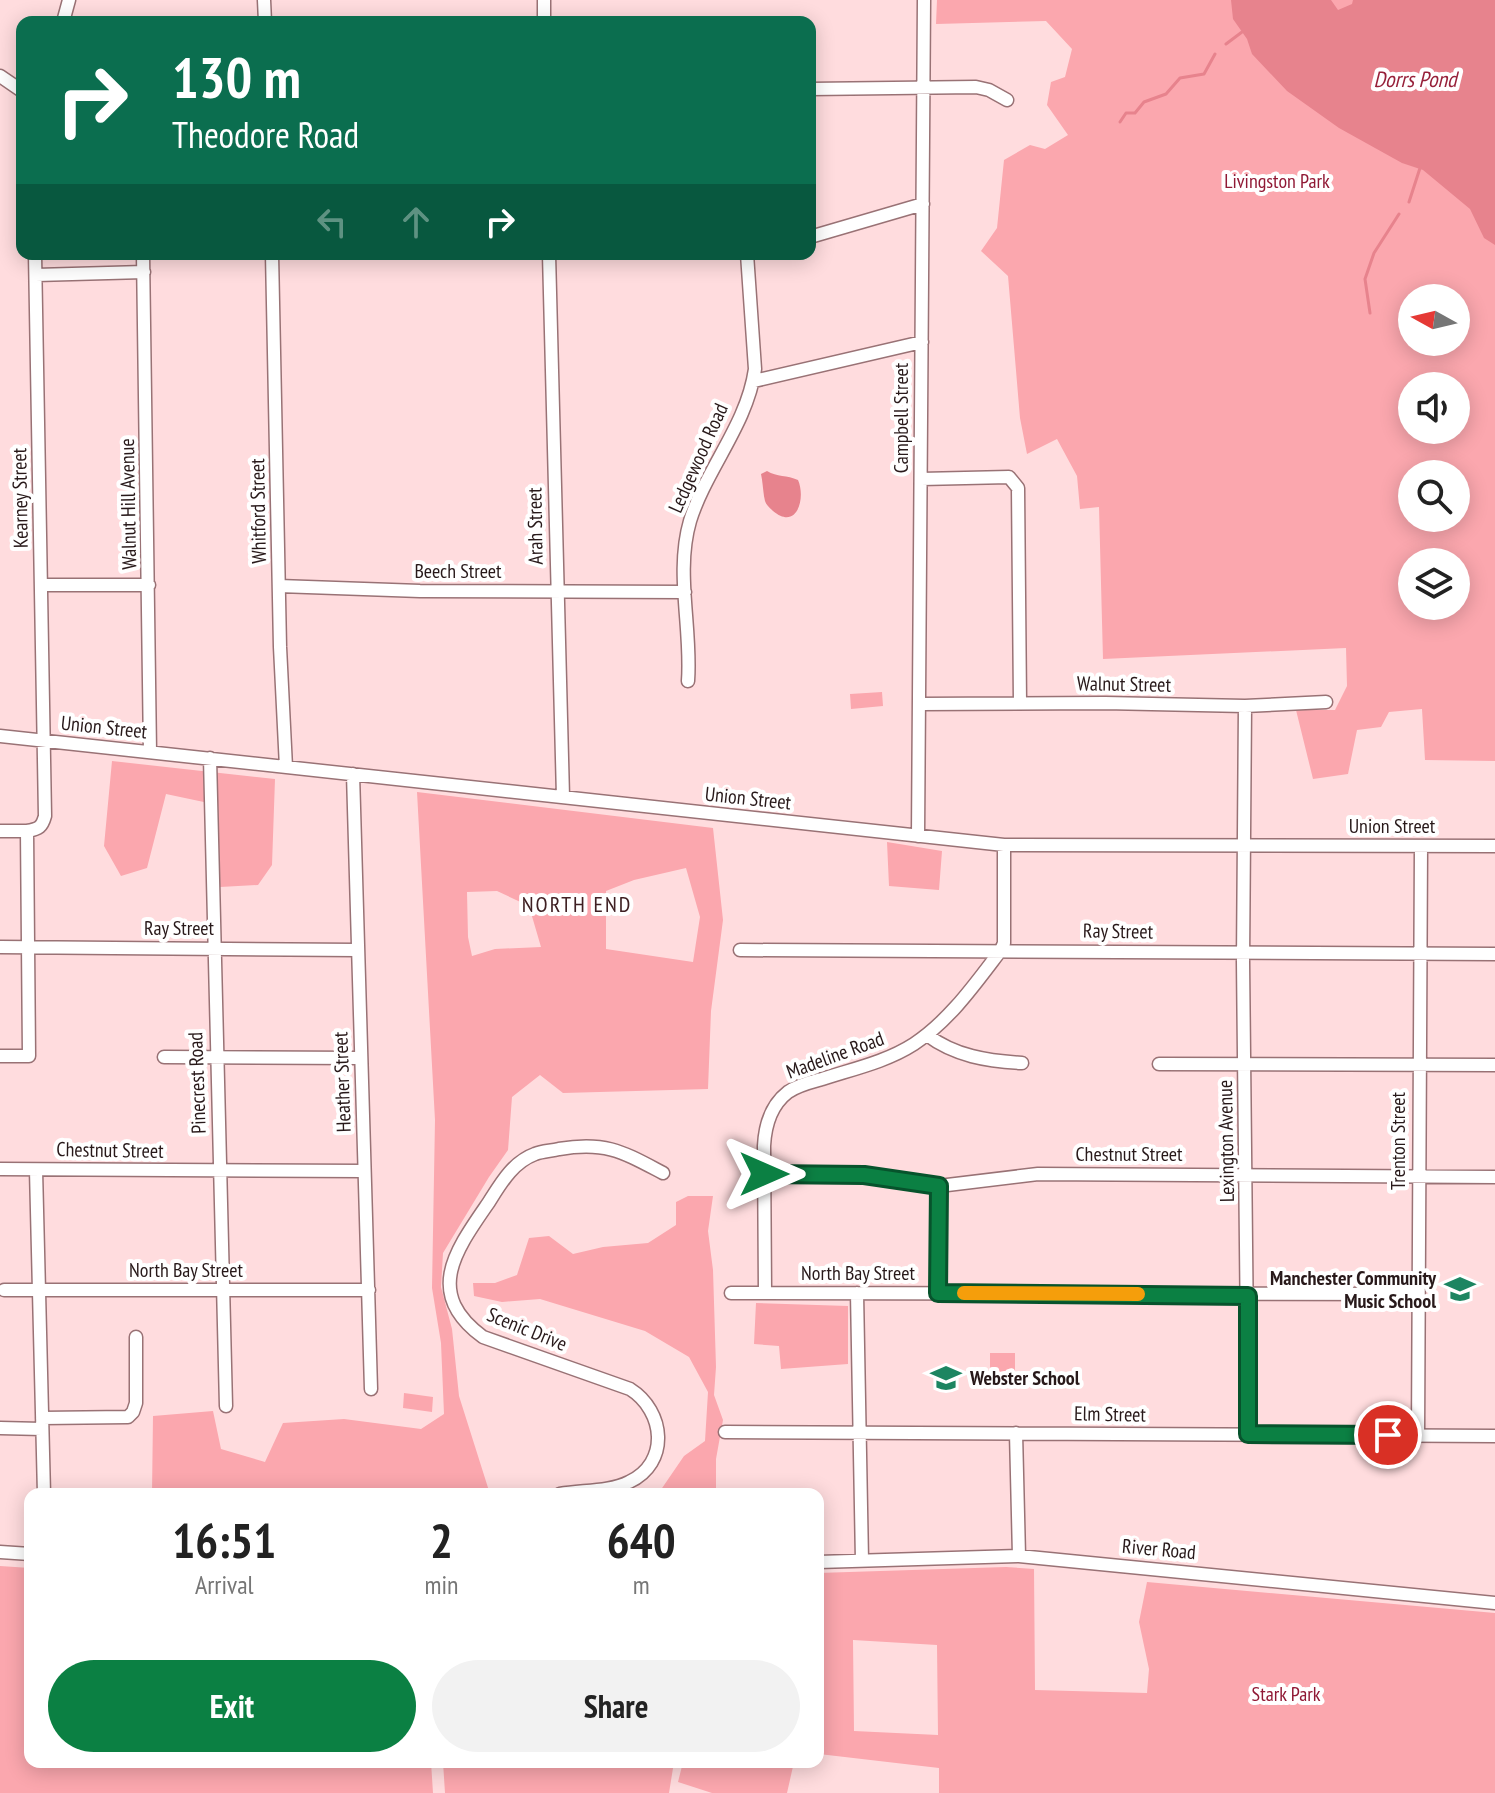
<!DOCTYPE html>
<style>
body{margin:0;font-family:"PT Sans Narrow",sans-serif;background:#f2f2f2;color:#222;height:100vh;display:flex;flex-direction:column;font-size:30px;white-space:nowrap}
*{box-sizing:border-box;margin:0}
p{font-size:26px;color:#767676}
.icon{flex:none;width:44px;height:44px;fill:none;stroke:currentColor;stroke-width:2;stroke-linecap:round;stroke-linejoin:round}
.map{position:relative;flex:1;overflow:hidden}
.sheet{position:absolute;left:24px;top:1488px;width:800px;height:280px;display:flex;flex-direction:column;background:#fff;border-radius:16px;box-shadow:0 4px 20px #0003}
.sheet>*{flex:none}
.banner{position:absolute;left:16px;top:16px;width:800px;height:244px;border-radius:16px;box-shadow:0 4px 20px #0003;background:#0b6e4f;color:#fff;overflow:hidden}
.needle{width:52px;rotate:278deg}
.tools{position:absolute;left:1398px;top:284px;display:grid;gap:16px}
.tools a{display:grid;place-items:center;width:72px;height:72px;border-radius:50%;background:#fff;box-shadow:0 4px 20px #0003;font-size:40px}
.pin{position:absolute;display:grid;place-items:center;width:68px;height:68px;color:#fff;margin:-34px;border:4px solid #fff;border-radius:50%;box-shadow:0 2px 8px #0007}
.me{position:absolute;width:88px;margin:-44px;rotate:90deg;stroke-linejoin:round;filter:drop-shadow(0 0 6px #0008)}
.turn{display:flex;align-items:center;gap:28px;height:168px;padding:0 24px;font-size:36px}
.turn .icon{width:104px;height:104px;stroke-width:2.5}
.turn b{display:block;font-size:56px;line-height:68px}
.lanes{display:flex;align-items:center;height:76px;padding:0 24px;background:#0003;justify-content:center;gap:40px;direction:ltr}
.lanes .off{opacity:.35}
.eta{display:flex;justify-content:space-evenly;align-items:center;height:136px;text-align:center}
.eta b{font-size:48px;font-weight:800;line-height:56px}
.cta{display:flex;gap:16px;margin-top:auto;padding:16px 24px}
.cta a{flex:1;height:92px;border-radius:48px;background:#0b8043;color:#fff;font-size:32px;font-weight:800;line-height:92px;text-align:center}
.cta a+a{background:#f2f2f2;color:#222}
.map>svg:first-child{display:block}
</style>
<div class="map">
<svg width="1495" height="1793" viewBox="0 0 1495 1793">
<rect width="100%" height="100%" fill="#ffdcde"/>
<!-- green -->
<path fill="#fba7ae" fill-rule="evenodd" d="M937 0H1495V761L1425 760 1422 709 1389 712 1381 727 1357 730 1348 774 1313 779 1296 710H1335L1347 686 1346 648 1103 659 1099 507 1080 509 1077 476 1057 439 1027 454 1020 418 1008 276 981 251 997 228 1004 160 1030 145 1045 149 1068 135 1047 105 1051 82 1065 77 1072 49 1046 21 936 24ZM1412 298H1456V342H1412ZM1412 386H1456V430H1412ZM1412 474H1456V518H1412ZM1412 562H1456V606H1412Z
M882 692 883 706 851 709 850 694Z
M112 761 275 779 272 865 258 885 220 887 218 805 166 794 147 868 121 876 104 846Z
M417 792 713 828 723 920 711 1011 708 1089 563 1093 540 1075 512 1097 508 1150 489 1177 443 1253 441 1287 452 1329 459 1396 490 1494H152L153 1416 213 1411 221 1449 265 1462 283 1423 344 1419 421 1429 444 1414 441 1343 432 1288 435 1120ZM686 868 700 917 693 962 606 949V891L634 880ZM497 891 529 906 541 947 495 949 472 956 468 937 467 892Z
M887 842 942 851 939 890 889 886Z
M688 1196H713L708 1231 713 1270 716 1367 714 1395 723 1420 716 1459V1494H658L684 1456 705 1441 708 1392 689 1357 645 1331 540 1299 502 1302 474 1296 473 1283H495L517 1275 529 1238 549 1236 573 1254 603 1247 648 1243 676 1225V1202Z
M756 1303 848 1306V1364L781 1369 779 1346 754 1344Z
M990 1353H1015V1387H990Z
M404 1393 433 1397 432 1412 403 1408Z
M0 1566 30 1568V1762H431L433 1793H0Z
M1006 1567 1034 1569 1035 1690 1147 1693 1149 1669 1139 1622 1147 1582 1495 1613V1793H939V1768L819 1754 818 1573ZM853 1640 937 1645 938 1735 854 1731Z
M443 1762H674L669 1793H445Z
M683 1762H794L787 1793H712L678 1782Z"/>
<!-- water -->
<path fill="#e7838d" d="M1231 0H1331L1338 10 1352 4 1353 0H1495V245L1484 238 1470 209 1423 170 1402 163 1339 128 1287 91 1252 54 1247 39 1233 19Z
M767 471C777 477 787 475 798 480 806 498 797 531 773 511 770 508 766 505 765 501 763 493 763 483 761 474Z"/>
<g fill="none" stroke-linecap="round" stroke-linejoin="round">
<!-- stream -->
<path stroke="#e7838d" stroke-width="3" d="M1226 44 1242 32
M1120 122 1126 113H1135L1144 102 1166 94 1180 78 1204 74 1215 54
M1409 202 1420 168
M1370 313 1365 279 1374 253 1399 214"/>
<!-- minor casing -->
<g stroke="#997275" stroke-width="15">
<path id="minor" d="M264 0 265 22
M544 0V22
M63 22 69 0
M0 76 22 91
M810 89 976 87 989 90 1007 100
M810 237 923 204
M143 254 150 752
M272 254 280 647 286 767
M549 254 563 797
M36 275 144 272
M754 381 922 342
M921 479 1009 477 1018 488 1020 703
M41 585H149
M279 586 420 591 685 592
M688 681C692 629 675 572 690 521 706 469 747 425 755 369L747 254
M920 704 1105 703 1245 706 1326 702
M1245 706 1243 961 1248 1434
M0 736 1004 845 1495 846
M210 758 226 1406
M353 774 371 1389
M0 831H27
M918 836 924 0
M0 947 357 950
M740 950 1495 954
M927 1035C955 1056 987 1061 1022 1063
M0 1056H29L27 831C39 829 42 827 45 816L35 254
M164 1057 361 1058
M1159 1064 1495 1065
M0 1169 364 1171
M36 1170 44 1494
M764 1174 864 1175 939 1186 1038 1174 1495 1177
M4 1290H369
M765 1292 764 1146C765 1126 771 1105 788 1092 798 1085 811 1082 822 1079 853 1069 886 1062 914 1044 950 1020 975 984 1001 950L1004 943V845
M731 1293 1418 1294
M857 1293 862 1561
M938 1293 939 1186
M42 1418 128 1417 133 1412 136 1403V1337
M0 1428 42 1429
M725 1432 1495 1436
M1016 1433 1019 1556
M1418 1435 1421 846
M560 1494C582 1490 609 1492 629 1482 670 1463 665 1411 630 1389L483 1337C423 1293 456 1250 489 1202 501 1183 513 1162 535 1154 542 1151 551 1151 559 1149 606 1141 623 1152 663 1173
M0 1552 30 1554
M818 1562 1019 1556 1495 1603"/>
</g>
<!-- minor -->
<use href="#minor" stroke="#fff" stroke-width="12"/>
</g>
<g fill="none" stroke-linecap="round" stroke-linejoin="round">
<!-- route casing -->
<g stroke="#07532c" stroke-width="20">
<path id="route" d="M764 1174 864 1175 939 1186 938 1293 1248 1296V1434L1388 1435"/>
</g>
<!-- route -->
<use href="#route" stroke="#0b8043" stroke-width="14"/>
<!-- slow -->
<path stroke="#f59e0b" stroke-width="14" d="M964 1293 1138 1294"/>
</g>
<!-- icons -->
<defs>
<g id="school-bare" transform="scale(2.4)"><path d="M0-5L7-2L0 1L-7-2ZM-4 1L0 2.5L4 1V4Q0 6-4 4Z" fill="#1d8561" stroke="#fff" stroke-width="2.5" paint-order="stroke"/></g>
</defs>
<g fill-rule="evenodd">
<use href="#school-bare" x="1460" y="1289"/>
<use href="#school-bare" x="946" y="1378"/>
</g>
<g text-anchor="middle" stroke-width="8" stroke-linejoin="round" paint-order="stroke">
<!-- park labels -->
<g font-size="20" fill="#901935" stroke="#fff">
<text x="1277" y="188">Livingston Park</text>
<text x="1286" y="1701">Stark Park</text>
</g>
<!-- street labels -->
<g font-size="20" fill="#28191a" stroke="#fff">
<text transform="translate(901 418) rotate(-90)" y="7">Campbell Street</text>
<text transform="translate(698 458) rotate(-66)" y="7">Ledgewood Road</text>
<text transform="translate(20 498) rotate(-91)" y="7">Kearney Street</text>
<text transform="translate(128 504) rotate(-91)" y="7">Walnut Hill Avenue</text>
<text transform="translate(258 511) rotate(-91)" y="7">Whitford Street</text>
<text transform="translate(535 526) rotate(-91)" y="7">Arah Street</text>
<text x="458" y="578">Beech Street</text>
<text transform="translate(1124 684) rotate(1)" y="7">Walnut Street</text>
<text transform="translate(104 727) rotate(6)" y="7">Union Street</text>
<text transform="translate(748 798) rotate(6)" y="7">Union Street</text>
<text x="1392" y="833">Union Street</text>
<text x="179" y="935">Ray Street</text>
<text transform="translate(1118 931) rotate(1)" y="7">Ray Street</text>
<text transform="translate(835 1055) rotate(-20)" y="7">Madeline Road</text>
<text transform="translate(342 1082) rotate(-92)" y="7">Heather Street</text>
<text transform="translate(197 1083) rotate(-92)" y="7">Pinecrest Road</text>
<text transform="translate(1226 1141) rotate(-91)" y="7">Lexington Avenue</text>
<text transform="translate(1398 1141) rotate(-90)" y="7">Trenton Street</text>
<text transform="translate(110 1150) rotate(1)" y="7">Chestnut Street</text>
<text x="1129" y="1161">Chestnut Street</text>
<text x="186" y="1277">North Bay Street</text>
<text x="858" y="1280">North Bay Street</text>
<text transform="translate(527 1329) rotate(22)" y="7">Scenic Drive</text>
<text transform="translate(1110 1414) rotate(1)" y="7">Elm Street</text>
<text transform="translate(1159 1549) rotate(5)" y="7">River Road</text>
</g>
<!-- poi labels -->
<g font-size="20" font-weight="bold" fill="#28191a" stroke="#fff" text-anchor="end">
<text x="1436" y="1285">Manchester Community<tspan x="1436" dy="23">Music School</tspan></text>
<text x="970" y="1385" text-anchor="start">Webster School</text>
</g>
<!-- water labels -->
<g font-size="22" font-style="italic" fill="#97213a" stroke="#fff">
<text x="1415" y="87">Dorrs Pond</text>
</g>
<!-- neighbourhood labels -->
<g font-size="22" letter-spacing="2" fill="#3f2023" stroke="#fff">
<text x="577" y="912">NORTH END</text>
</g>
</g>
</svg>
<div class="tools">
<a><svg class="needle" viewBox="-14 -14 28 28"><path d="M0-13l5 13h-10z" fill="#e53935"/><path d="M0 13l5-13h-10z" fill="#767676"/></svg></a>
<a><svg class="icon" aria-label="sound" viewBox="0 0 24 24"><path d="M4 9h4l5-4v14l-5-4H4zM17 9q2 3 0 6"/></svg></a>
<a><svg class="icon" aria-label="search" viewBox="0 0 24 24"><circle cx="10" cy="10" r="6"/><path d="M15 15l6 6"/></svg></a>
<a><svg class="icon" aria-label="layers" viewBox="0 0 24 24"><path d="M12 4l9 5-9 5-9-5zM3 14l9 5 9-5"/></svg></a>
</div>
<div class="pin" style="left:1388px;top:1435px;background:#d93025"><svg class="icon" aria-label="arrive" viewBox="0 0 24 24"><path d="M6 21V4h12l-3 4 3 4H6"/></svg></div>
<svg class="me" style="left:764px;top:1174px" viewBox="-20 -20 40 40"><path d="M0-17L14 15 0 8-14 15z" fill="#0b8043" stroke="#fff" stroke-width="4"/></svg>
<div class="banner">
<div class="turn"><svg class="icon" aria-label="right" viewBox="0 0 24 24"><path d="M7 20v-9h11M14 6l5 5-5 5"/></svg><div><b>130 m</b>Theodore Road</div></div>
<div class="lanes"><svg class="icon off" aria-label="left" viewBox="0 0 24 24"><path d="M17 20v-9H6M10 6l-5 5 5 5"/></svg><svg class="icon off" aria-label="ahead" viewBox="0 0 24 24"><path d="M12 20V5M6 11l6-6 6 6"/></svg><svg class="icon" aria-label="right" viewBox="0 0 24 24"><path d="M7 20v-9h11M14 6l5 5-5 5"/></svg></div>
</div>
<section class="sheet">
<div class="eta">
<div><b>16:51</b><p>Arrival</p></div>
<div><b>2</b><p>min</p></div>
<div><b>640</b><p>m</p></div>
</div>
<div class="cta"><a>Exit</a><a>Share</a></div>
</section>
</div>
